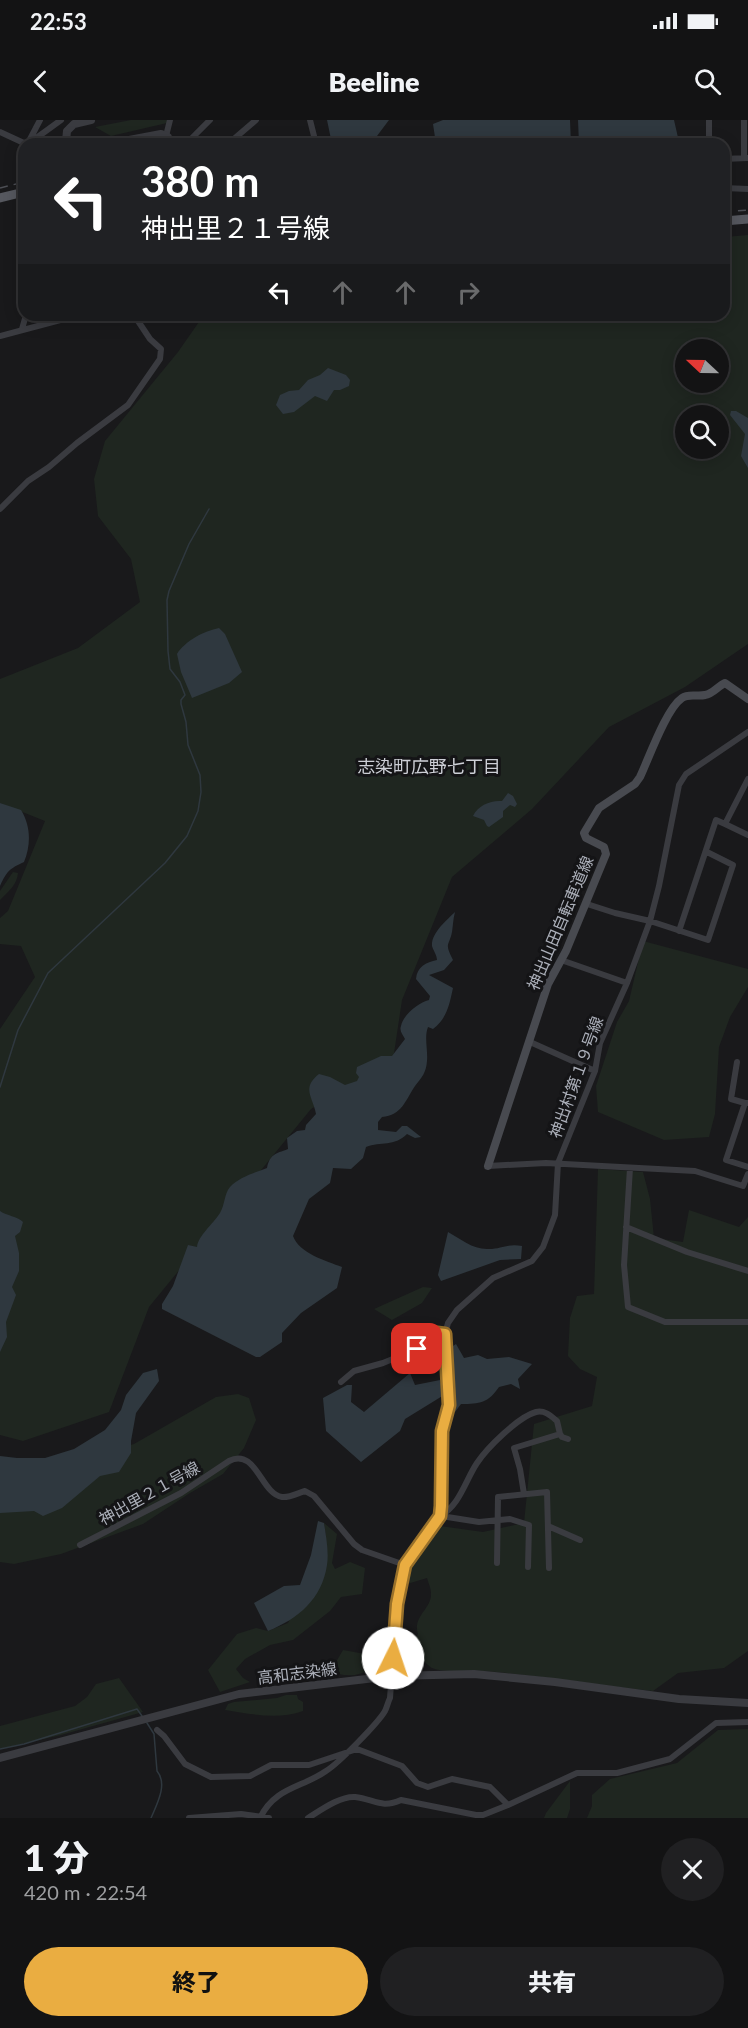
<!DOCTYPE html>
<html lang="ja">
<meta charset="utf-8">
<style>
body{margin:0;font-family:Lato,"Noto Sans JP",sans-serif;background:#202022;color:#f1f3f6;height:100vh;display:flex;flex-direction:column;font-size:22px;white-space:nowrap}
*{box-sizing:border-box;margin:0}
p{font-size:20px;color:#9d9ea0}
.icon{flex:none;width:33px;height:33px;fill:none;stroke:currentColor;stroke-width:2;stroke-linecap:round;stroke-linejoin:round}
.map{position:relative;height:1698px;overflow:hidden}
.side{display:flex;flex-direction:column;background:#131314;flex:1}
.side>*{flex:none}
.guide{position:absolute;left:18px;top:18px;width:712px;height:183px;border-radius:18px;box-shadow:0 3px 15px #0003,0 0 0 2px #323234;background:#202124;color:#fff;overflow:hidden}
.needle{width:39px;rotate:292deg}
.tools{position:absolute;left:675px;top:219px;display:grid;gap:12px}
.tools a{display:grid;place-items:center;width:54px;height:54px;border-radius:50%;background:#131314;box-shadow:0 3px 15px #0003,0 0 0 2px #323234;font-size:30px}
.pin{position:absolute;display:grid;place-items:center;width:51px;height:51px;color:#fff;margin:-26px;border-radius:12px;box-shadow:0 3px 9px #0006}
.me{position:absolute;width:66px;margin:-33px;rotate:4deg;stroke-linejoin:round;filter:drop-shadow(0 0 4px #0008)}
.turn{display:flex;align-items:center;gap:21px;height:126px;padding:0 24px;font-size:27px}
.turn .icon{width:78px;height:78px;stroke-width:2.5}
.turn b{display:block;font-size:42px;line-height:51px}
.lanes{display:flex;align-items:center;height:57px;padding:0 24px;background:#0003;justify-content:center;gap:30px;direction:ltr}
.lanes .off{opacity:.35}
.round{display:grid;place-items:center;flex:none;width:63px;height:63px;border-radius:32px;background:#202022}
.head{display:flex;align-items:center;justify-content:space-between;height:102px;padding:0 24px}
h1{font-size:36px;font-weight:800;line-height:45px}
.cta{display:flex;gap:12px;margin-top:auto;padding:12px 24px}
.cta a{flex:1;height:69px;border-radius:36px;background:#eaad41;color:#111;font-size:24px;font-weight:800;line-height:69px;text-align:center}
.cta a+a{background:#202022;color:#f1f3f6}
.status{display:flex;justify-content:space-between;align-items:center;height:42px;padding:0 30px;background:#131314;direction:ltr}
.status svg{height:16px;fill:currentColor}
header{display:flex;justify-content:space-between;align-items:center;height:78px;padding:0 24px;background:#131314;font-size:27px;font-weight:800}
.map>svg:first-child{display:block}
</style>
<div class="status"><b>22:53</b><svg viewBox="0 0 49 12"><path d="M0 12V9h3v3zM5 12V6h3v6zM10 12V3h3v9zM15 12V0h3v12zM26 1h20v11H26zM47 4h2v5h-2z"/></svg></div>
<header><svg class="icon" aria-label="back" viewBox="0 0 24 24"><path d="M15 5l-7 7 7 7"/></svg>Beeline<svg class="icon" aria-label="search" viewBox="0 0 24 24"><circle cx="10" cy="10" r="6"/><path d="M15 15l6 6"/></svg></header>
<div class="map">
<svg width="748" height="1698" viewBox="0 0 748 1698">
<rect width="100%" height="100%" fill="#19191b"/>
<!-- green -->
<path fill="#1f2620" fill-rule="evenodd" d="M131 0H167V3L111 16 95 7Z
M748 115V524L685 567 609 607 532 689 452 757 402 880 393 940 311 989 149 1187 109 1292 23 1321 0 1315V909L35 857 21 826 0 824V798L8 791 45 701 0 683V559L78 528 140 482 131 439 98 396 94 359 105 321 178 232 201 199 200 195H724L725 117ZM686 230H718V262H686ZM686 296H718V328H686Z
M13 752 18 753C17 765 8 772 0 780V771Z
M643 821 748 849V867L730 897 719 927 715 994 709 1017 664 1020 598 992 596 966 617 902 629 881Z
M598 1049 643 1052 650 1079 654 1118 683 1122 689 1090 739 1107 748 1097V1531L724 1548 678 1553 653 1571C596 1565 540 1555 482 1551 470 1550 442 1553 432 1548 426 1545 414 1529 412 1523L418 1514C412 1496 432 1489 431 1473 431 1468 428 1462 427 1458L407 1464C402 1445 424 1425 434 1409L440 1406 483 1412 524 1403 534 1304 592 1286 597 1257 580 1249 568 1236 570 1198 577 1176 594 1174Z
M423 1167 432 1168 422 1183 392 1200 374 1189Z
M238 1274 249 1278 256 1300 244 1328 223 1354 190 1373 143 1404 61 1434 14 1444 0 1442V1384L109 1331 134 1324 216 1277Z
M324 1403 337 1414 332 1443 335 1449 350 1442 365 1448 362 1474 341 1477 330 1491 293 1520 270 1525 245 1539 236 1549 243 1558 250 1562 220 1572 208 1550 237 1514 256 1508 268 1511 288 1503 326 1417Z
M343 1530 365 1534 366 1543 371 1548C362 1555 350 1557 339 1554L336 1542Z
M119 1558 143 1592 61 1615 0 1629V1606L75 1586 87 1577 96 1564Z
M286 1575H297L298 1579 303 1582V1591C278 1600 251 1594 225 1590L228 1584 234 1582 277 1578Z
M748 1609V1698H587L592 1686V1675L610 1659 677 1643 718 1610Z
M570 1661V1689L567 1698H544L546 1693Z"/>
<!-- water -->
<path fill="#2f383f" d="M327 0H389L371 24H332Z
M443 0H570L571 24H436L433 4Z
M578 0H674L679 22V24H579Z
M328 248 346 255 350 260 349 266 340 270H334L327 281 315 276 294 292 283 294 276 285 280 275 289 271 299 270 308 260 320 255Z
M731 291H736L748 298V348L741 336 745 314 730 295Z
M219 508 225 514 242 552 229 563 192 578 181 552 177 534C185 521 204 511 219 508Z
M508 673 513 676 517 684 515 687 510 685 503 691V697L489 707 487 706 484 700 473 696C478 685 491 680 502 681Z
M0 683 21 690C31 706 31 725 24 742 9 749 7 751 0 766Z
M455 792C453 799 453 806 452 812 449 827 444 822 453 840L444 850 429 855 453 868C449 886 447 898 433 909L428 907C424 917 428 930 427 941 426 953 422 957 415 966 405 981 402 995 382 997L378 1002V1010L396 1012 402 1006H407L421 1017 415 1018 407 1014C394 1027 381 1021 366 1027L363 1038 351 1049 333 1048 330 1063 309 1079 293 1116C299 1133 326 1141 342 1147L337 1168 301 1193 282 1213V1222L260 1237H256L162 1189V1184L173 1166 188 1125 197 1127C198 1116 213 1104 220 1093 225 1085 224 1074 230 1067 240 1057 254 1053 267 1048 270 1034 275 1034 288 1029L287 1018 297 1011 305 1010 306 1005 316 994C313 977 301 968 319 954L330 957 345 965 357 961 359 957 356 953 357 947 381 936H392L405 919C403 915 399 911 401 906 403 895 418 883 429 880L430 876 416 859C417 847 426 842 437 840 437 835 433 830 432 826 431 813 447 800 455 792Z
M0 1091C7 1096 17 1096 23 1102L20 1112 15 1116 19 1133V1151L12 1167 16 1175 6 1202 7 1217 0 1232Z
M448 1112C461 1119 473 1130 489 1129 502 1129 508 1123 522 1126L521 1139 500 1140 441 1161 438 1155Z
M456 1224 464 1238 478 1235 487 1239 509 1237 532 1244 518 1259 520 1269 511 1264 499 1267C488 1283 480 1284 461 1284L455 1292 450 1228Z
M157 1249 159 1261 136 1293 131 1321V1333L119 1352 100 1356 62 1388 43 1396 34 1391 0 1393V1336L17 1338H45L74 1329 105 1310 121 1290 126 1275 143 1253Z
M410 1253 415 1265 440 1260 444 1275 405 1299 400 1311 361 1342 326 1311 323 1278 347 1265H352L351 1282 364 1292Z
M318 1401 324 1403C326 1416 329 1432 327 1445 322 1479 298 1499 268 1511L254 1483 284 1466 300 1465 311 1435Z"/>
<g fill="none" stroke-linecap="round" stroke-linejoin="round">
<!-- stream -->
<path stroke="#2f383f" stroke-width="1.5" d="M0 967 18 910 48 853 165 743 187 716 198 691 201 672 200 655 188 625 186 602 181 584V580L185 575 180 562 170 549 168 531 167 480 169 471 189 424 209 389
M147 1603 154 1614 157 1651C168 1664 157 1684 151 1698
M0 1629 24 1624 137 1589 142 1596"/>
<!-- minor -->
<path stroke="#3a3b40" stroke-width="6" d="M310 0 316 24
M709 0V24
M744 0V38
M0 12 26 24
M166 16 170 0
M28 23 40 0
M28 24 61 0
M186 24 210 0
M228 24 256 0
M724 39 747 38
M724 68 748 69
M22 209 26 195
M0 216 79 195
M0 389 28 361 49 347 77 323 128 285 160 239 161 229 150 219 134 195
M748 659 725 704 748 715
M587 784 615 793 650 801 708 820 733 745 707 732
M679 811 716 700 725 704
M561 840 627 863
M530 922 595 951
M737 942 731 979 745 983
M748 983H745L726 1040 748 1047
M488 1046 546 1043 695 1051 743 1066 748 1054
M630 1048 624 1145 628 1187 665 1202H748
M626 1107 687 1132 748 1151
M341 1262 354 1251 383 1243 417 1229 437 1213 445 1214
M524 1374 520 1349 514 1328 560 1314 562 1317 568 1319
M440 1396C460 1385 465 1361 477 1343 487 1328 518 1297 536 1292 545 1290 551 1296 557 1301L560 1314
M441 1396 479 1402 510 1399 529 1405 528 1447
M548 1406 580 1420
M80 1425 181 1373 229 1341C256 1327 261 1374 282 1377 289 1378 298 1373 305 1371L314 1376 354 1424 362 1430 405 1445
M497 1443 498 1377 547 1372 549 1448
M157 1610 164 1616 185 1644 211 1657 250 1656 271 1645H309L357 1629 402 1646 417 1663 428 1667 452 1659 490 1667 508 1685 577 1653H617L670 1639 716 1603 748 1602
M189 1698 241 1694 269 1698
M260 1698C275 1667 302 1668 326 1651 339 1643 378 1603 385 1591 387 1587 388 1582 390 1578L397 1484 405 1445 440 1396 442 1311 449 1285 445 1214 448 1203 457 1190 493 1158 532 1141 543 1127 555 1095 558 1043 595 951 600 923 627 863 650 801 659 766 679 665 686 654 748 612
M308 1698C321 1690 340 1676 355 1677 374 1679 381 1689 401 1680L476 1695H483L508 1685"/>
<!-- tertiary -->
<path stroke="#3a3b40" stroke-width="8" d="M69 24 66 21 67 11 74 4 91 0
M108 24 161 14 168 17V24
M0 1638 239 1574 392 1556 474 1554 555 1562 679 1579 748 1583"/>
<!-- secondary -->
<path stroke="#484a50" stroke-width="8" d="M488 1046 548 864 566 831 606 734 604 727 586 718 584 713 599 688 635 664 640 657C649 638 666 589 682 578 689 573 697 577 705 575 713 574 718 566 725 563L748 579"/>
<!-- primary -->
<path stroke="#56585f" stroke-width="9" d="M0 78 24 72
M724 101 748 99"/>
<!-- rail -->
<path stroke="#4d4f55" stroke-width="1.5" stroke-dasharray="8 6" stroke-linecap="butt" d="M0 68 24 62
M724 92 748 90"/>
</g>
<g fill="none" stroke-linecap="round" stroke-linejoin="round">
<!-- route casing -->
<g stroke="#98702a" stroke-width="15">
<path id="route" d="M393 1538 397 1484 405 1445 440 1396 441 1386 442 1311 449 1285 445 1214 437 1213 417 1229"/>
</g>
<!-- route -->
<use href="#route" stroke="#eaad41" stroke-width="10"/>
</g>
<g text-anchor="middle" stroke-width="6" stroke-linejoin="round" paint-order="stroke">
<!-- street labels -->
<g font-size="16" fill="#acb0ba" stroke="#141416">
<text transform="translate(560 803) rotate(-67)" y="6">神出山田自転車道線</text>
<text transform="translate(576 957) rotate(-70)" y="6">神出村第１９号線</text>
<text transform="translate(149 1373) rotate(-29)" y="6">神出里２１号線</text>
<text transform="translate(297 1553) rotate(-7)" y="6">高和志染線</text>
</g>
<!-- neighbourhood labels -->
<g font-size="18" fill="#cdcfd6" stroke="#141416">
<text x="429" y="653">志染町広野七丁目</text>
</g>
</g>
</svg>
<div class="tools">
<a><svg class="needle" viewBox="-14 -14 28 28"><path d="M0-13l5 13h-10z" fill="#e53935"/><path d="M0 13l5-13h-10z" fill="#9d9ea0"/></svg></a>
<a><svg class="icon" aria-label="search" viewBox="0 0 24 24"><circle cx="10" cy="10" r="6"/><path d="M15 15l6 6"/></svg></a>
</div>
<div class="pin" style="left:417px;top:1229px;background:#d93025"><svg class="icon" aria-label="arrive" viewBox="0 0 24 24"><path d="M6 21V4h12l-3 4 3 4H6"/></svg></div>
<svg class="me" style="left:393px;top:1538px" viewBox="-20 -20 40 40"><circle r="19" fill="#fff"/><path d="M0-13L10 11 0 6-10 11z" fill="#eaad41"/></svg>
<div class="guide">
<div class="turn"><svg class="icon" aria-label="left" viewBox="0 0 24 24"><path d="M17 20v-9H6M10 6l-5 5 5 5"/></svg><div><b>380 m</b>神出里２１号線</div></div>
<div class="lanes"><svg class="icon" aria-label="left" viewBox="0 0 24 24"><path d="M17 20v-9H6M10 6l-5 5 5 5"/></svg><svg class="icon off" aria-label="ahead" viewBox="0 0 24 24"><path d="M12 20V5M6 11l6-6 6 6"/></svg><svg class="icon off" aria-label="ahead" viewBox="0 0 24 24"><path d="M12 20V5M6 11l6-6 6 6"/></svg><svg class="icon off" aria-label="right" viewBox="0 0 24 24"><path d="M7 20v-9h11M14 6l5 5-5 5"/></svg></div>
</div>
</div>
<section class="side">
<div class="head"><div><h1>1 分</h1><p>420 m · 22:54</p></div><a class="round"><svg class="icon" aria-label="close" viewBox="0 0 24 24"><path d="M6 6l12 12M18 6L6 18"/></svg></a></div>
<div class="cta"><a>終了</a><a>共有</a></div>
</section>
